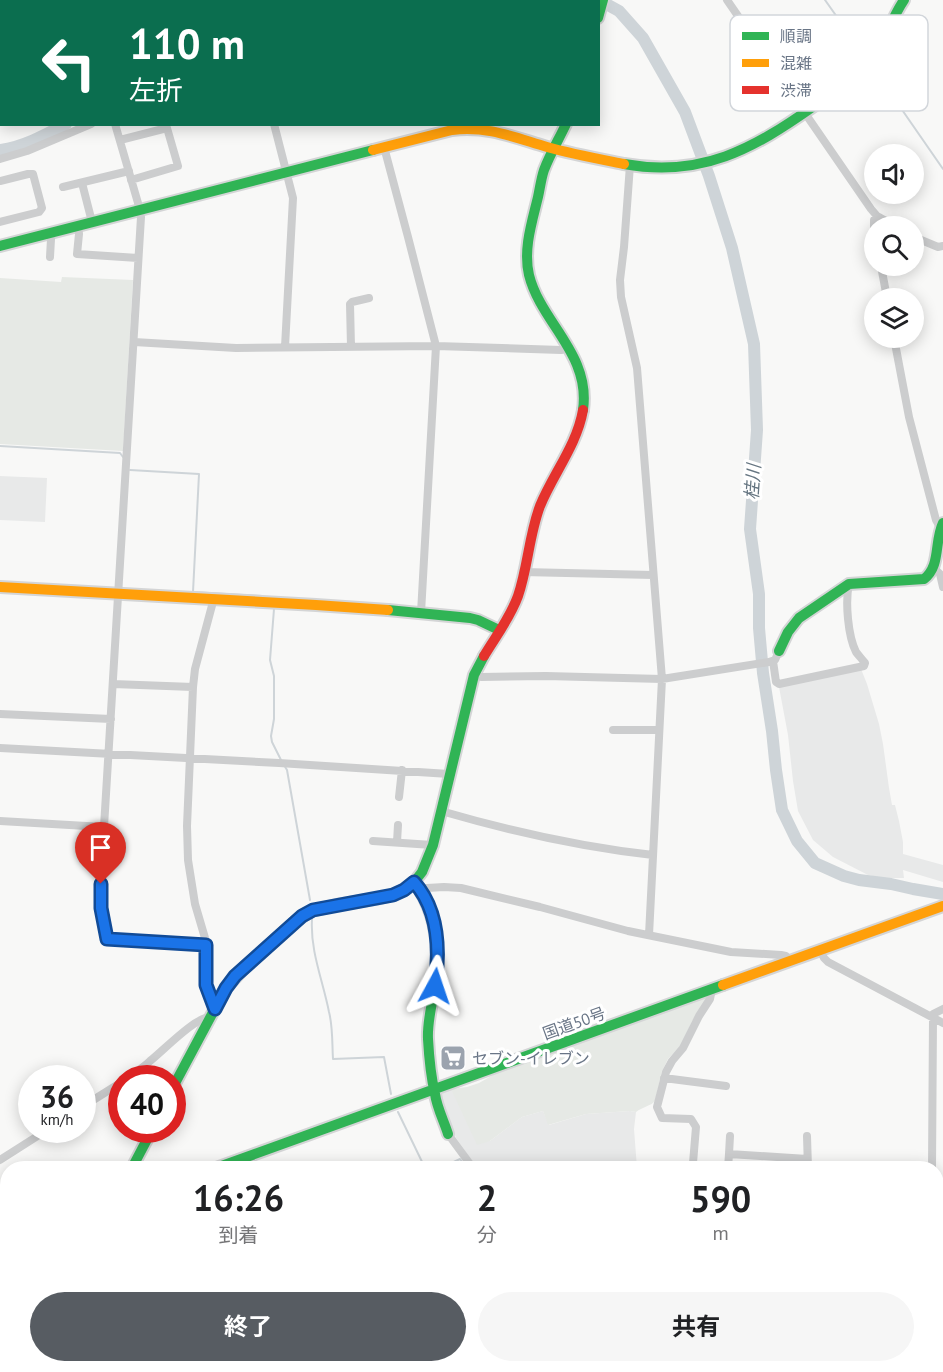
<!DOCTYPE html>
<html lang="ja">
<meta charset="utf-8">
<style>
body{margin:0;font-family:"PT Sans","Noto Sans JP",sans-serif;background:#f6f6f6;color:#202124;height:100vh;display:flex;flex-direction:column;font-size:22px;white-space:nowrap}
*{box-sizing:border-box;margin:0}
p{font-size:20px;color:#757577}
.icon{flex:none;width:33px;height:33px;fill:none;stroke:currentColor;stroke-width:2;stroke-linecap:round;stroke-linejoin:round}
.map{position:relative;flex:1;overflow:hidden}
.sheet{position:absolute;left:0px;top:1161px;width:944px;height:212px;display:flex;flex-direction:column;background:#fff;border-radius:24px 24px 0 0;box-shadow:0 3px 15px #0003}
.sheet>*{flex:none}
.banner{position:absolute;left:0px;top:0px;width:600px;height:126px;box-shadow:0 3px 15px #0003;background:#0b6e4f;color:#fff;overflow:hidden}
.tools{position:absolute;left:864px;top:144px;display:grid;gap:12px}
.tools a{display:grid;place-items:center;width:60px;height:60px;border-radius:50%;background:#fff;box-shadow:0 3px 15px #0003;font-size:30px}
.speed{position:absolute;left:18px;top:1065px;display:flex;gap:12px;font-size:30px;font-weight:700;text-align:center}
.speed>*{display:grid;place-content:center;width:78px;height:78px;border-radius:50%;background:#fff;box-shadow:0 3px 15px #0003;line-height:1}
.speed small{font-size:15px;font-weight:400}
.speed .limit{border:9px solid #d22;background:#fff;color:#111}
.pin{position:absolute;display:grid;place-items:center;width:51px;height:51px;color:#fff;margin:-62px -26px;border-radius:50% 50% 50% 0;rotate:-45deg;box-shadow:0 0 6px #0007}
.pin .icon{rotate:45deg}
.me{position:absolute;width:66px;margin:-33px;rotate:5deg;stroke-linejoin:round;filter:drop-shadow(0 0 4px #0008)}
.turn{display:flex;align-items:center;gap:21px;height:126px;padding:0 30px;font-size:27px}
.turn .icon{width:78px;height:78px;stroke-width:2.5}
.turn b{display:block;font-size:42px;line-height:51px}
.eta{display:flex;justify-content:space-evenly;align-items:center;height:102px;text-align:center}
.eta b{font-size:36px;font-weight:700;line-height:42px}
.button{display:flex;gap:12px;margin-top:auto;padding:12px 30px}
.button a{flex:1;height:69px;border-radius:36px;background:#575c62;color:#fff;font-size:24px;font-weight:700;line-height:69px;text-align:center}
.button a+a{background:#f6f6f6;color:#202124}
.map>svg:first-child{display:block}
</style>
<div class="map">
<svg width="943" height="1372" viewBox="0 0 943 1372">
<rect width="100%" height="100%" fill="#f8f8f7"/>
<!-- built -->
<path fill="#e8e9e9" d="M0 476 47 478 45 522 0 520Z
M861 669 867 684 879 724 883 744 889 788 892 805H895L899 821 903 842V854L943 865V882L903 870 904 878H882L868 875 833 857 813 840 798 811 793 781 788 735 779 687Z
M451 1089 490 1141 522 1117 543 1111 549 1125 586 1114 630 1111 636 1112 634 1129 637 1168H477L456 1138 440 1095 442 1091Z
M587 1365H653L649 1372H584Z
M761 1365H786L788 1372H709L712 1370 744 1369Z
M880 1365H902L904 1372H839V1371L844 1367Z"/>
<!-- green -->
<path fill="#e6e9e5" d="M62 277 133 280 123 451 0 444V278L61 282Z
M707 997V999L692 1021 681 1045 668 1059 662 1071 655 1101C651 1106 642 1107 636 1112L630 1111 586 1114 548 1125 543 1111 522 1117 490 1141 477 1145 451 1089 467 1087 479 1083 500 1071Z"/>
<g fill="none" stroke-linecap="round" stroke-linejoin="round">
<!-- stream -->
<path stroke="#ced4d8" stroke-width="2" d="M825 0 866 58
M871 65 943 169
M0 446 120 453 123 457
M130 470 199 474 193 592 262 596
M272 607 274 609 270 660 274 676V719L271 736 272 742 281 760
M284 765 287 770 310 900
M312 919C310 951 323 981 329 1012 333 1027 332 1044 333 1059L384 1057 391 1094
M398 1112 425 1168
M441 1168 460 1159 467 1168
M487 1372 491 1365
M582 1372 586 1365"/>
<!-- river -->
<path stroke="#ced4d8" stroke-width="12" d="M599 0 619 11 643 38 685 112 709 176 732 248 754 344 757 430 750 529 759 594V628L763 673 772 731 776 770 782 810 797 841 815 863 844 876 859 880 891 884 913 889 943 894
M527 2 533 0
M0 150C23 147 45 135 66 124"/>
<!-- fast casing -->
<g stroke="#d4d5d6" stroke-width="14">
<path id="fast" d="M598 18 603 0
M566 124C559 139 550 154 544 170 541 179 540 188 538 197 532 222 523 249 529 275 541 323 591 354 583 410
M624 164C702 178 753 149 814 106 834 92 855 78 871 60 885 42 891 19 904 0
M0 246 373 150
M388 610 470 618 478 620 499 630
M779 651 788 632 799 618 849 584 924 579C941 566 934 542 943 523
M414 882C436 911 440 948 435 984 433 1002 427 1020 428 1039 429 1057 431 1077 435 1094 437 1108 444 1121 448 1134
M172 1089 226 988 246 966 296 921 311 911 337 905 380 898 393 895 405 889 415 881 422 872 433 845 474 675 484 656
M132 1168 152 1130
M216 1168 723 985
M0 1246 8 1243"/>
</g>
<!-- slow casing -->
<g stroke="#d4d5d6" stroke-width="14">
<path id="slow" d="M373 150 452 130C486 125 516 138 547 147 572 154 599 159 624 164
M0 587 316 605 388 610
M723 985 943 906"/>
</g>
<!-- jam casing -->
<g stroke="#d4d5d6" stroke-width="14">
<path id="jam" d="M484 656C496 636 510 618 518 596 528 567 529 535 540 506 553 474 577 445 583 410
M33 1372 36 1365"/>
</g>
<!-- street -->
<path stroke="#cccdce" stroke-width="8" d="M81 0 82 2
M727 0 871 209 877 216 895 226
M146 2 151 0
M115 124 138 203 141 217 104 827 100 903 107 939 205 945
M274 124 293 198 285 347
M120 140 167 128 178 166 131 180
M384 147 408 237 436 346 421 613
M0 159 27 151 91 124
M630 165 624 247 620 280 621 297 637 368 662 679 649 935
M0 181 28 174H33L42 208 39 212 0 222
M82 183 92 222
M63 187 129 171
M78 226 79 234 77 254 138 258
M874 232V220L877 216
M49 233 51 239 50 257
M914 237 938 247 943 246
M881 266 887 298
M894 338 909 417 936 520 940 527
M134 342 236 348 436 346 561 350 569 348
M351 347 350 304 352 302 369 298
M937 571 940 574 943 587
M523 572 653 575
M214 598 195 669 193 687 187 826 188 860 195 904 205 938 206 985 215 1009
M773 661 776 682 779 684 864 666 865 663C862 659 859 656 856 652 848 636 845 602 849 584
M474 675 481 677 546 676 662 679 769 662 775 660 779 651
M113 684 193 687
M0 714 111 719
M613 730H659
M0 748 279 763 449 774
M399 797 402 770
M441 811C510 831 581 847 653 855
M0 821 104 827
M373 841 432 845
M397 842 398 825
M420 890 427 888 444 887 461 888 540 907 628 931 731 952 781 955 786 956 789 961
M820 950 824 958 828 962 943 1023
M127 1078C134 1073 143 1068 150 1061 163 1051 196 1016 211 1017
M664 1078 726 1086
M82 1107 122 1082
M448 1134 473 1168
M807 1136 808 1168
M729 1154 730 1136
M0 1160 47 1130
M695 1168 693 1163 696 1127 691 1119 662 1118 657 1107 666 1072 672 1061 683 1048 699 1016 710 999 712 989
M728 1168 729 1154 807 1159
M932 1168 933 1018V1014L943 1009
M936 1276H943
M0 1342 8 1345
M936 1345 943 1344
M530 1365 543 1372
M191 1372V1365
M397 1372 402 1365"/>
<!-- fast -->
<use href="#fast" stroke="#30b455" stroke-width="10"/>
<!-- slow -->
<use href="#slow" stroke="#ff9f0a" stroke-width="10"/>
<!-- jam -->
<use href="#jam" stroke="#e5322d" stroke-width="10"/>
</g>
<g fill="none" stroke-linecap="round" stroke-linejoin="round">
<!-- route casing -->
<g stroke="#114b97" stroke-width="15">
<path id="route" d="M101 884V908L107 939 206 945V985L215 1009 226 988 235 976 302 916 313 910 393 895 404 890 414 882C439 910 440 951 435 986"/>
</g>
<!-- route -->
<use href="#route" stroke="#1a73e8" stroke-width="10"/>
</g>
<!-- icons -->
<defs>
<g id="supermarket-square" transform="scale(1.35)"><rect x="-9" y="-9" width="18" height="18" rx="4" fill="#9ba3ae" stroke="#fff"/><path d="M-6-5.5h2.5l.6 2H6L4.5 2H-2.5L-4.4-4H-6ZM-1.5 3.2a1.3 1.3 0 1 0 .1 0ZM3 3.2a1.3 1.3 0 1 0 .1 0Z" fill="#fff"/></g>
</defs>
<g fill-rule="evenodd">
<use href="#supermarket-square" x="453" y="1058"/>
</g>
<g text-anchor="middle" stroke-width="6" stroke-linejoin="round" paint-order="stroke">
<!-- street labels -->
<g font-size="16" fill="#697586" stroke="#fff">
<text transform="translate(574 1023) rotate(-20)" y="6">国道50号</text>
</g>
<!-- poi labels -->
<g font-size="16" fill="#697586" stroke="#fff" text-anchor="start">
<text x="472" y="1064">セブン-イレブン</text>
</g>
<!-- water labels -->
<g font-size="18" font-style="italic" fill="#657581" stroke="#fff">
<text transform="translate(753 482) rotate(-86)" y="6">桂川</text>
</g>
</g>
<!-- legend -->
<rect x="730" y="15" width="198" height="96" rx="9" fill="#fff" stroke="#d2d6db" stroke-width="1.5"/>
<rect x="742" y="32" width="27" height="8" fill="#30b455"/>
<rect x="742" y="59" width="27" height="8" fill="#ff9f0a"/>
<rect x="742" y="86" width="27" height="8" fill="#e5322d"/>
<g font-size="16" fill="#697586">
<text x="780" y="42">順調</text>
<text x="780" y="69">混雑</text>
<text x="780" y="96">渋滞</text>
</g>
</svg>
<div class="tools">
<a><svg class="icon" aria-label="sound" viewBox="0 0 24 24"><path d="M4 9h4l5-4v14l-5-4H4zM17 9q2 3 0 6"/></svg></a>
<a><svg class="icon" aria-label="search" viewBox="0 0 24 24"><circle cx="10" cy="10" r="6"/><path d="M15 15l6 6"/></svg></a>
<a><svg class="icon" aria-label="layers" viewBox="0 0 24 24"><path d="M12 4l9 5-9 5-9-5zM3 14l9 5 9-5"/></svg></a>
</div>
<div class="speed"><div>36<small>km/h</small></div><div class="limit">40</div></div>
<div class="pin" style="left:101px;top:884px;background:#d93025"><svg class="icon" aria-label="arrive" viewBox="0 0 24 24"><path d="M6 21V4h12l-3 4 3 4H6"/></svg></div>
<svg class="me" style="left:435px;top:986px" viewBox="-20 -20 40 40"><path d="M0-17L14 15 0 8-14 15z" fill="#1a73e8" stroke="#fff" stroke-width="4"/></svg>
<div class="banner">
<div class="turn"><svg class="icon" aria-label="left" viewBox="0 0 24 24"><path d="M17 20v-9H6M10 6l-5 5 5 5"/></svg><div><b>110 m</b>左折</div></div>
</div>
<section class="sheet">
<div class="eta">
<div><b>16:26</b><p>到着</p></div>
<div><b>2</b><p>分</p></div>
<div><b>590</b><p>m</p></div>
</div>
<div class="button"><a>終了</a><a>共有</a></div>
</section>
</div>
